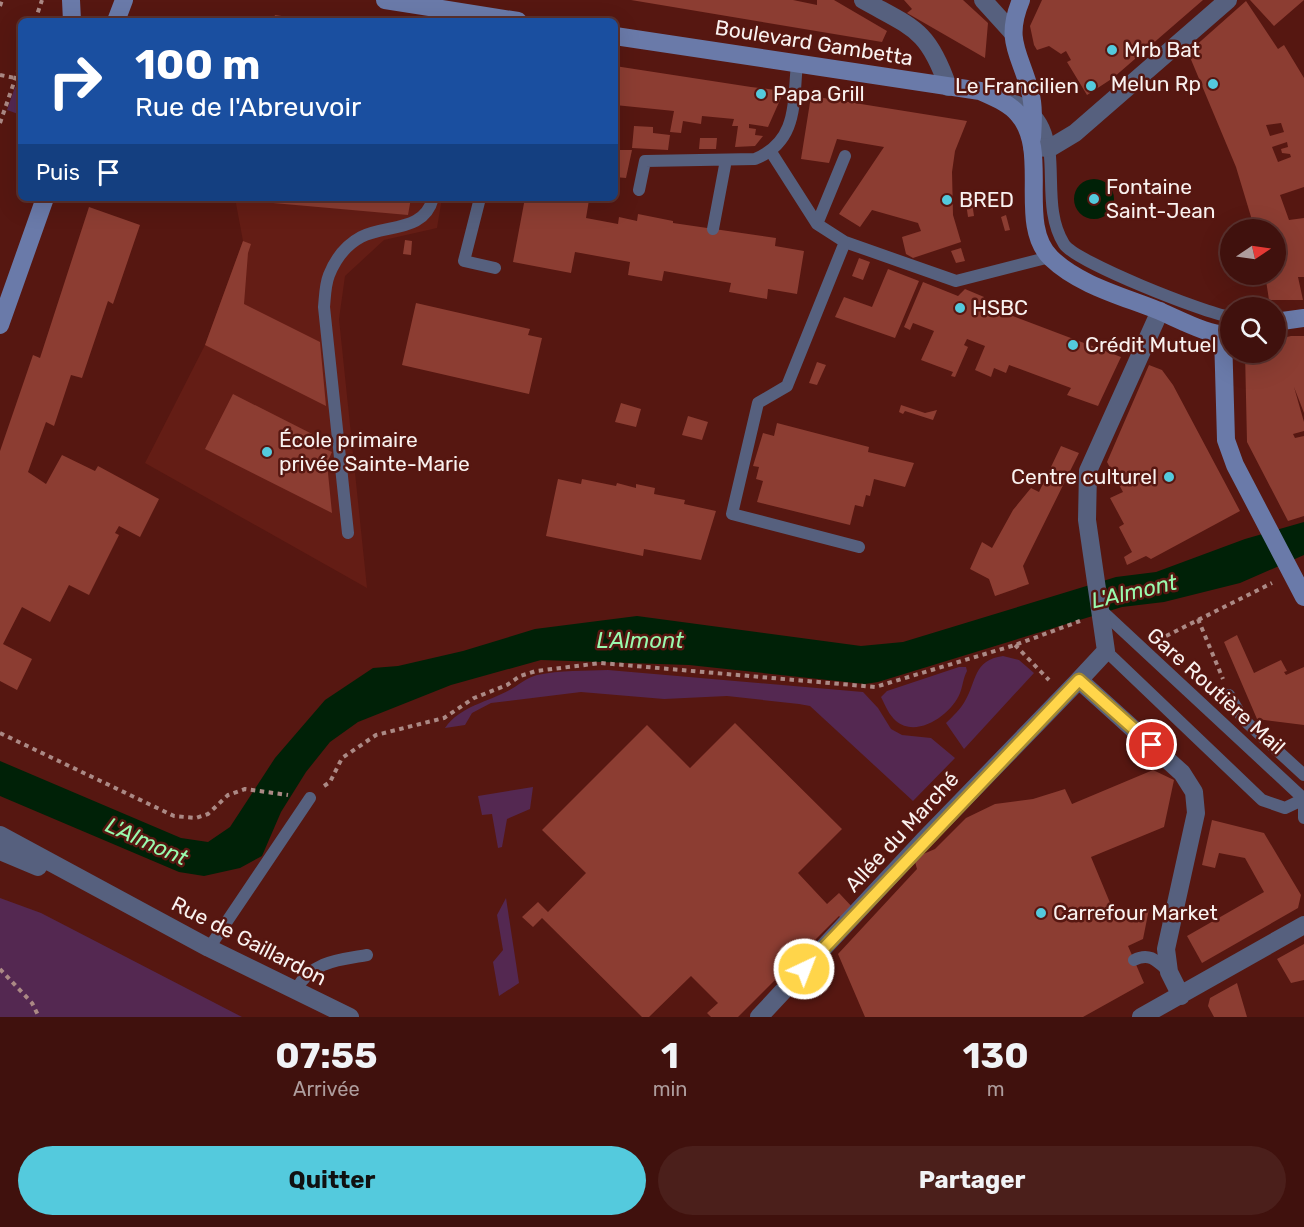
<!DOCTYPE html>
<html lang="fr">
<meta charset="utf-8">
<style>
body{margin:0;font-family:Rubik,sans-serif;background:#4b1f1b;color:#f1f3f6;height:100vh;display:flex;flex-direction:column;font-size:22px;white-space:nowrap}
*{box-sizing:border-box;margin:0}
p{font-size:20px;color:#ae9d9d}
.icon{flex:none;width:33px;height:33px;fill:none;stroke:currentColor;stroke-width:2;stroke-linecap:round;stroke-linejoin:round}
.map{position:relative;height:1017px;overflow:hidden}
.sheet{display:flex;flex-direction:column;background:#40110d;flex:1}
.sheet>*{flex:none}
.banner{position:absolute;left:18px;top:18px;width:600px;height:183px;border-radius:9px;box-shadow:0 6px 24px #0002,0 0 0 2px #59312e;background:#1a4fa0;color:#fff;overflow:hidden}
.needle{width:39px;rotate:77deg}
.tools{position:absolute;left:1220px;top:219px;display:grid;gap:12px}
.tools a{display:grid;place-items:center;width:66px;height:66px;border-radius:50%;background:#40110d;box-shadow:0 6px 24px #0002,0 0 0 2px #59312e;font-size:30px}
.pin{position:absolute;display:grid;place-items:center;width:51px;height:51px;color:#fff;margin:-26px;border:3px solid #fff;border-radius:50%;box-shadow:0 2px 6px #0007}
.me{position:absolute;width:66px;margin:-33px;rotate:43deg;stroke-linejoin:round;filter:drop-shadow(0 0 4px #0008)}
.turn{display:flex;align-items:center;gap:21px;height:126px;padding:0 18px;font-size:27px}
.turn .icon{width:78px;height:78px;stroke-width:2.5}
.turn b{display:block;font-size:42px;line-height:51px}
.then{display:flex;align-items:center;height:57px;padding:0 18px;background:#0003;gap:12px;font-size:22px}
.eta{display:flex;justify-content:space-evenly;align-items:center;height:102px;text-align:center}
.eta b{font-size:36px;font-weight:700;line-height:42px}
.primary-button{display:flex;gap:12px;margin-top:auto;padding:12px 18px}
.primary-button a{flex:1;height:69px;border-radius:36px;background:#54cadd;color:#111;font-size:24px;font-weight:700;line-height:69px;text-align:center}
.primary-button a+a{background:#4b1f1b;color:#f1f3f6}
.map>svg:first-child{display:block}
</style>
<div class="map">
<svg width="1304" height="1017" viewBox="0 0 1304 1017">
<rect width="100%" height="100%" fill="#561711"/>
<!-- built -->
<path fill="#641d15" d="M235 198H442L437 228 384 240 345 276 339 319 367 588 145 463 205 345 243 241Z"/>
<!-- green -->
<path fill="#542851" d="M15 87 21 89V115L7 110Z
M1003 656 1019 660 1034 673 964 749 946 723C953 716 960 710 965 701 977 681 973 660 1003 656Z
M959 667H966L967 671C963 678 963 686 960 693 952 714 917 739 896 721 889 715 885 705 881 697L887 691Z
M608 670 863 692 878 708 891 729 902 735 931 738 955 758 913 801 810 706 799 704 727 696 664 699 581 692 491 703 472 713 465 725 445 728C461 705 490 702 513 688 521 683 527 678 537 675 560 670 585 671 608 670Z
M533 787 530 809 507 819 502 847 498 848 492 814 482 815 478 796Z
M0 898 41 913 242 1017H0Z
M506 898 519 983 499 996 493 962 503 950 497 915Z"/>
<!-- water -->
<path fill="#002107" d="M1074 199a20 20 0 1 1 40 0a20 20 0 1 1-40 0Z
M1304 522V555L1240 583 1164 602 1122 607 878 682 865 684 689 665 541 660 451 685 358 722 330 742 306 772 281 812 262 856 240 868 204 876 179 872 0 796V761L181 838 208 842 230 827 275 758 325 700 373 668 398 666 463 651 535 629 637 616 861 646 903 642 1116 577 1156 572 1245 539Z"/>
<!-- building -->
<path fill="#8c3d32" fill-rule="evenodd" d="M631 0H793L817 5V0H834L887 31 882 42Z
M904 0H963L988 23 985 58 907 13 912 9Z
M1042 0H1203L1113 78 1087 95 1067 62 1071 60 1066 51 1061 54 1049 46 1037 50 1034 45 1030 26Z
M1250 0H1304L1274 26Z
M1246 1 1278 49 1284 45 1304 78V187L1280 195 1289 220 1304 218V277H1298L1303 300H1269L1265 274H1275V230H1255L1236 167 1187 50 1191 46 1193 48ZM1281 123 1284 132 1270 136 1266 125ZM1287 142 1288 147 1281 149 1282 153 1290 154 1291 157 1278 162 1272 147Z
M275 15 308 20V21H273Z
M160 18H163L169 21H152Z
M615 66 751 87 784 91 768 127 749 124V128L756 129 755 135 763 136 755 146 735 147 738 126H732L734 119 702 116 701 124 683 121 681 133 670 132 674 111 615 105Z
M811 96 967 121 955 151 952 172 953 215 961 242 913 258 906 254 902 237 921 231 918 223 872 210 860 227 839 214 884 147 837 139 829 163 801 159Z
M634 126 653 127V133L670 135 668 150 632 148Z
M700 138H717L716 149H699Z
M615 150H632L626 178 615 177Z
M274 198H411L408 215 273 203Z
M525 198 589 200 586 218 618 224 619 217 637 221 638 214 673 221V223L776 238 775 246 804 251 797 294 768 289 767 299 729 292 731 283 664 271 662 281 628 275 630 262 575 252 571 273 513 262Z
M972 202 974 216 968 217 966 203Z
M89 207 140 225 113 304 108 301 82 378 71 375 54 426 46 422 28 472 46 484 62 455 95 471 98 466 159 499 140 537 119 526 115 533 119 535 89 595 69 585 50 622 22 607 3 644 32 659 17 690 0 681V451L33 355 40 358Z
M1006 215 1010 230 1005 231 1001 217Z
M405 240 412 241 411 255 403 254Z
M243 241 251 244 248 253 244 304 320 342 326 406 205 345Z
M961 248 965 261 956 263 951 251Z
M859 258 870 262 863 280 852 276Z
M888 269 919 281 895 338 835 317 844 297 872 307Z
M923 282 958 296 965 289 984 297 981 304 1121 357 1098 406 1067 395 1071 388 1009 365 1006 373 994 368 991 377 975 370 985 346 967 339 964 345 968 347 955 377 951 376 953 372 921 360 934 331 913 323 910 330 904 327Z
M416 303 530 329 528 335 542 338 529 394 402 365Z
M1291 336H1304V413L1294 387 1304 422V431L1293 434 1295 438 1304 436V516L1288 521 1247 442 1245 352H1275V340Z
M817 362 826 365 817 385 809 383Z
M1149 365 1162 370 1173 385 1240 511 1151 559 1146 556 1127 565 1124 557 1132 552 1119 527 1124 524 1110 498 1123 492 1107 462Z
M233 394 322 439 323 448 332 452 327 463 332 513 205 449Z
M621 403 641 409 636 427 615 422Z
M901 405 925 413 937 410 933 420 905 411 903 414 899 412Z
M688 416 708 422 702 440 682 435Z
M777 423 869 447 868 452 914 463 905 487 874 479 870 496 866 495 863 507 855 505 850 525 757 502 763 481 756 479 759 467 753 466 763 433 774 436Z
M1061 446 1079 453 1023 566 1029 584 995 596 989 579 970 569 982 542 992 548 1013 510 1031 488 1039 492Z
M558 479 581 484 582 479 616 486 617 483 636 488V484L655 488 654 494 685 500 684 504 716 511 701 560 644 549 643 556 546 536Z
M1237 635 1254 673 1281 660 1287 671 1284 672 1286 675 1304 667V725L1257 719 1224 642Z
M735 723 842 829 798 873 827 904 839 893 855 910 844 921 839 916 738 1017H711L707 1013 718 1003 691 976 649 1017H642L542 918 533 927 522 917 538 902 548 912 586 873 542 830 647 725 690 768Z
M1153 770 1174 780 1164 827 1091 857 1118 922 1149 909 1143 939 1128 946 1144 983 1083 1017H865L838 954 917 869 914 858 935 849 966 818 995 804 1033 799 1065 789 1072 804Z
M1212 820 1264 833 1301 895 1298 908 1202 963 1187 936 1264 892 1245 858 1219 853 1215 868 1202 865Z
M1304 944V980L1291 983 1277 959Z
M1237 983 1247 1017H1214L1208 1006 1210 998Z"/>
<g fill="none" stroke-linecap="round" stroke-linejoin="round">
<!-- path -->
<path stroke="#ab8985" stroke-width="4" stroke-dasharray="4.5 4.5" stroke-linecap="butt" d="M0 6 2 0
M35 21 42 0
M0 75 15 78
M0 123 21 62
M1198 619 1223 679
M1158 640 1272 583
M1015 645 1049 680
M0 733 174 816 196 818 208 814 228 795 245 789 288 795
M324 786 330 782 342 758 376 735 444 718 474 698 507 685 520 676 536 671 601 663 875 687 1015 645 1080 621
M0 969 32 1003 39 1017"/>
<!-- service -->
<path stroke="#56607e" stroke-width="12" d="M998 95C1081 114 1032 193 1064 244 1075 262 1205 313 1230 317
M771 152 817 224 845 242 956 281 1050 257
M639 190 645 161 755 159C798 141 793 104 797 63
M480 198 464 261 495 268
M817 224 845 156
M713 229 726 160
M845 242 787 386 758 403 732 514 859 547
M348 533 324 307C325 297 325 285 329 275 335 260 346 245 361 237 386 224 424 233 433 198
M1103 612 1304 799
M1106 651 1262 800 1285 808 1304 799
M1229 695 1243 719 1304 775
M1304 802V818
M209 948 310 798
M1134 960C1150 952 1157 961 1169 972
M296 989C313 961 338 960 367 955"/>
<!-- minor -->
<path stroke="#56607e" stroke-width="18" d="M863 0C913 28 928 29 948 87
M983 0 1012 32
M1032 147 1050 148 1075 133 1228 0
M1160 311 1088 471 1087 520 1106 651 1079 680 1182 773 1194 792 1196 813 1166 949 1169 972 1181 996
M0 835 209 948 350 1017
M0 851 38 867
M759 1017 924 840 1079 680
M1141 1017 1304 925"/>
<!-- secondary -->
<path stroke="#6a7aa9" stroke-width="18" d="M71 0 72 21
M385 0 518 21
M1021 0C1004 41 1020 53 1030 91 1034 106 1033 122 1032 138
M116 21 124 0
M615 36 980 91C993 97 1009 103 1018 114 1051 151 1016 224 1051 258 1079 285 1122 296 1157 310 1175 317 1212 338 1230 334
M1275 322 1304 318
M0 325 45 198
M1223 335 1226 440 1235 465 1304 597"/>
</g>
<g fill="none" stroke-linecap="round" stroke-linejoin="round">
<!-- route casing -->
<g stroke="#a68a30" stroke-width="15">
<path id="route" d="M804 969 1079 680 1152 745"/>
</g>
<!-- route -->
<use href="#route" stroke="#ffd54a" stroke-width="10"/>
</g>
<!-- markers -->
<g fill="#54cadd" stroke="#561711" stroke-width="2">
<circle cx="1112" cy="50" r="6"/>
<circle cx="1213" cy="84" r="6"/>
<circle cx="1091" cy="86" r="6"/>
<circle cx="761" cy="94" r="6"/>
<circle cx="1094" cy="199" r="6"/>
<circle cx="947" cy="200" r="6"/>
<circle cx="960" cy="308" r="6"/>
<circle cx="1073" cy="345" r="6"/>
<circle cx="267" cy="452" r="6"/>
<circle cx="1169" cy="477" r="6"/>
<circle cx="1041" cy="913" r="6"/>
</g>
<g text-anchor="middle" stroke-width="5" stroke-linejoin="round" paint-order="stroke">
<!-- street labels -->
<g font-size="21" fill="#f9f1ef" stroke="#561711">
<text transform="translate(814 43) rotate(9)" y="7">Boulevard Gambetta</text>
<text transform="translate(1216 691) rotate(42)" y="7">Gare Routière Mail</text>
<text transform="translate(902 832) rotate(-47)" y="7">Allée du Marché</text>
<text transform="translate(249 941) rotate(27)" y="7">Rue de Gaillardon</text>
</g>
<!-- poi labels -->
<g font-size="21" fill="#f9f1ef" stroke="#561711" text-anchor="start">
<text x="1124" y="57">Mrb Bat</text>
<text x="1201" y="91" text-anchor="end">Melun Rp</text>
<text x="1079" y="93" text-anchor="end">Le Francilien</text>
<text x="773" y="101">Papa Grill</text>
<text x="1106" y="194">Fontaine<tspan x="1106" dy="24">Saint-Jean</tspan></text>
<text x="959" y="207">BRED</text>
<text x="972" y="315">HSBC</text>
<text x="1085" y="352">Crédit Mutuel</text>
<text x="279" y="447">École primaire<tspan x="279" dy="24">privée Sainte-Marie</tspan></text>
<text x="1157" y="484" text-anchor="end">Centre culturel</text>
<text x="1053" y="920">Carrefour Market</text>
</g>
<!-- water labels -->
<g font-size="22" font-style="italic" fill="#99faae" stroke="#561711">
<text transform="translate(1134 591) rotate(-13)" y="8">L'Almont</text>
<text x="640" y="648">L'Almont</text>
<text transform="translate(147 841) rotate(24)" y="8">L'Almont</text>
</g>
</g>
</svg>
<div class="tools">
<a><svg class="needle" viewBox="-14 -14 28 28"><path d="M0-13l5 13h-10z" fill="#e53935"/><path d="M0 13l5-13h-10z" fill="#ae9d9d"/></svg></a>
<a><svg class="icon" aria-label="search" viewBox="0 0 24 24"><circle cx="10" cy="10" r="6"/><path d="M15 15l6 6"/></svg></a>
</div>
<div class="pin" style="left:1152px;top:745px;background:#d93025"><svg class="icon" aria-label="arrive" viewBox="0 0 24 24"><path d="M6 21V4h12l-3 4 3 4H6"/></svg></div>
<svg class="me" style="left:804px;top:969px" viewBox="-20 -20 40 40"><circle r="17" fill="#ffd54a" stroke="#fff" stroke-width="3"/><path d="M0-11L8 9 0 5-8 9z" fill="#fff"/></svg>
<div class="banner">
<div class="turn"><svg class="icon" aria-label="right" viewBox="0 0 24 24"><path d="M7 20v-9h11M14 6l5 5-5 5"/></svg><div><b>100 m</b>Rue de l'Abreuvoir</div></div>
<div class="then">Puis<svg class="icon" aria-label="arrive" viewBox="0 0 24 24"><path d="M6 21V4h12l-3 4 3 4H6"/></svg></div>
</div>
</div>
<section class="sheet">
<div class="eta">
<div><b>07:55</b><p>Arrivée</p></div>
<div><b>1</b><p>min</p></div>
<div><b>130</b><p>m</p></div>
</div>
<div class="primary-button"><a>Quitter</a><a>Partager</a></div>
</section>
